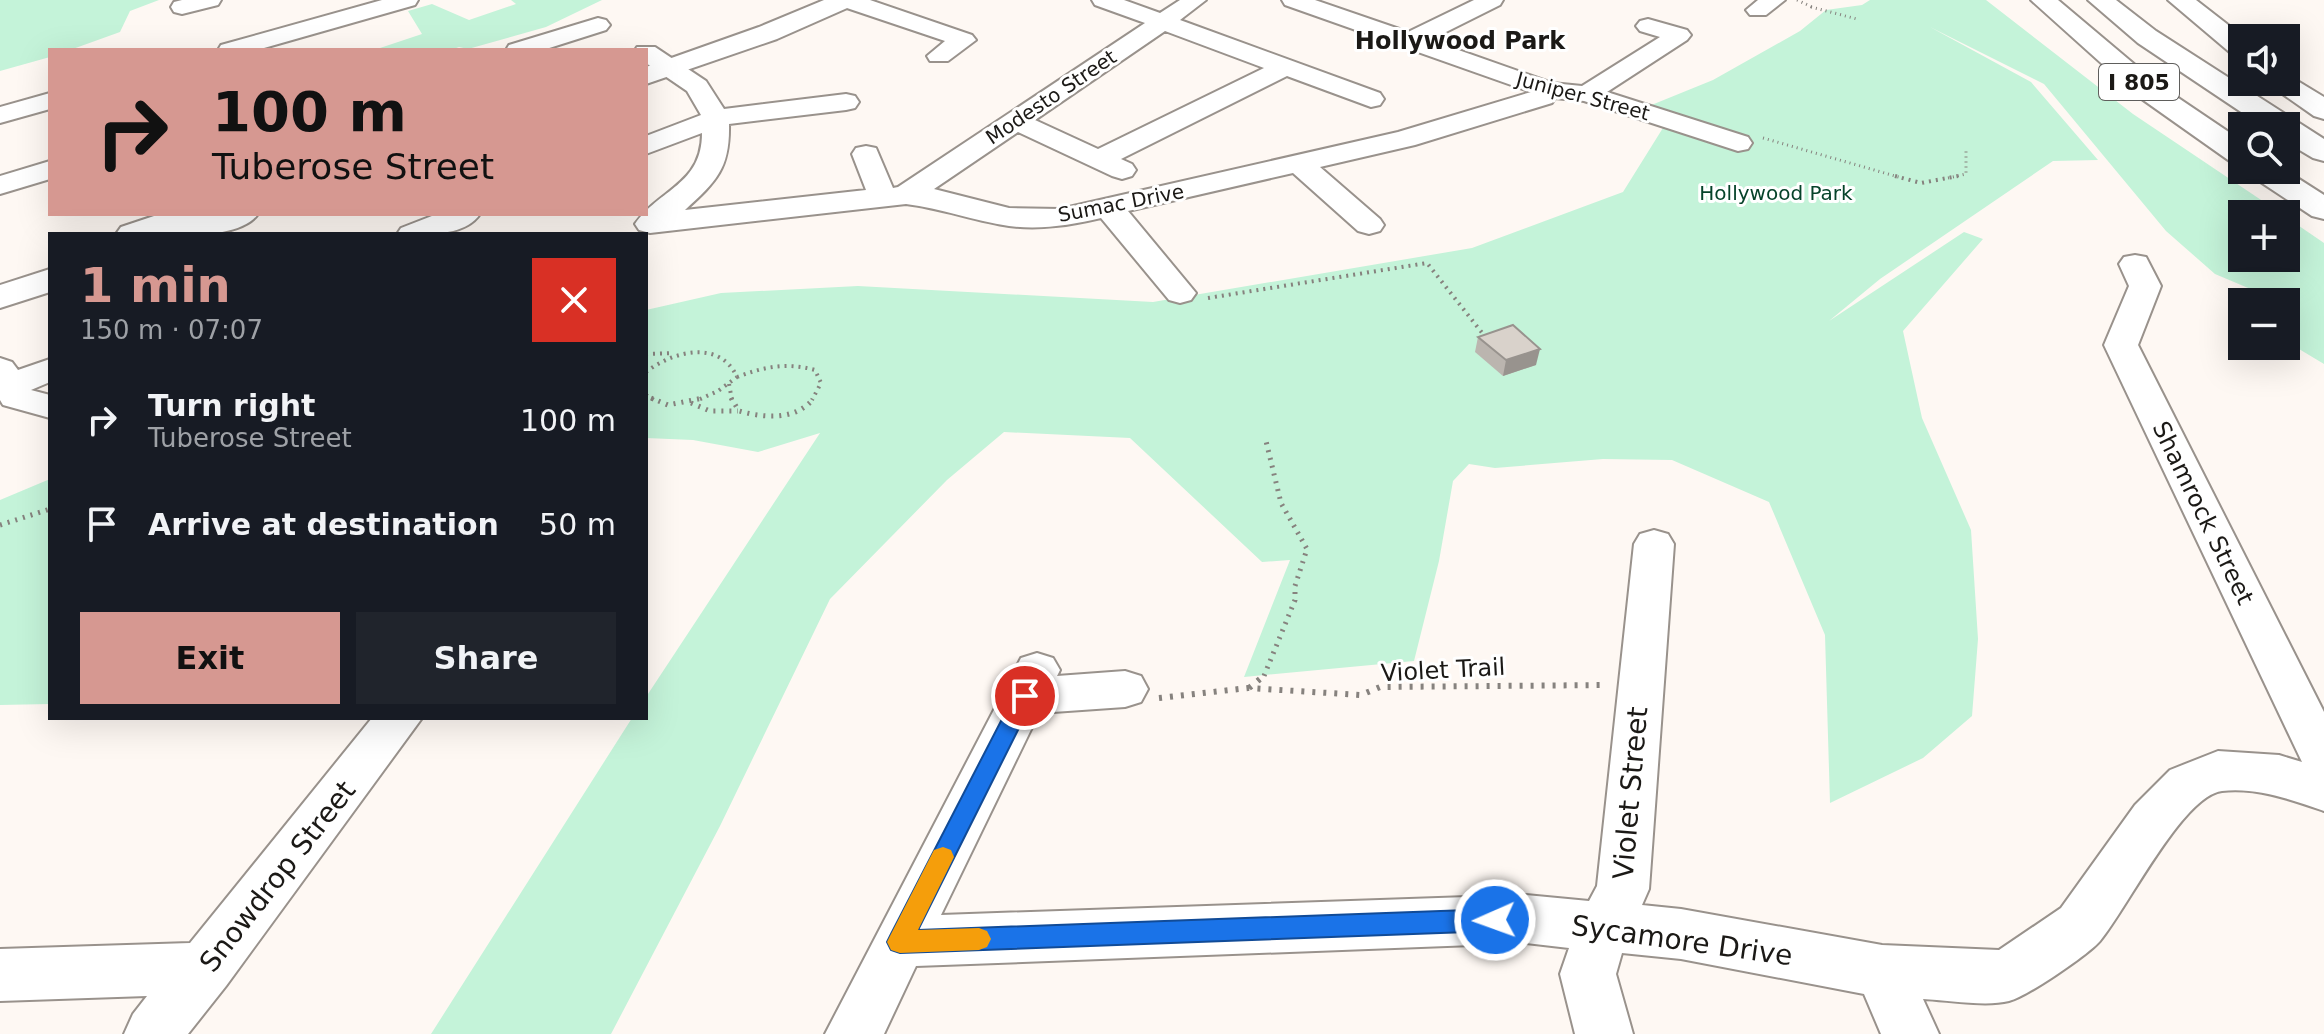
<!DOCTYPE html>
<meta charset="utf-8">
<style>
body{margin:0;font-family:"DejaVu Sans",sans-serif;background:#20242c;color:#f1f3f6;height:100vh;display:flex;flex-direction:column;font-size:30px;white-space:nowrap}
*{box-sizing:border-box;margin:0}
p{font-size:26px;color:#9ea1a6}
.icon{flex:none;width:44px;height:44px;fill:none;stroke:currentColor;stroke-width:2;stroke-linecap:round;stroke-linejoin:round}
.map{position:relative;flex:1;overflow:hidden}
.side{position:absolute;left:48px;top:232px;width:600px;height:488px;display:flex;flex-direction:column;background:#171b24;border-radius:0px;box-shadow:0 8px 32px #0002}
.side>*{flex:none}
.guide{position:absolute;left:48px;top:48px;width:600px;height:168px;border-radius:0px;box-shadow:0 8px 32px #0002;background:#d69891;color:#111;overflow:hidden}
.tools{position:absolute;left:2228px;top:24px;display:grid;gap:16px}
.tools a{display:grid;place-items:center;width:72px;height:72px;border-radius:0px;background:#171b24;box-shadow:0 8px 32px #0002;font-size:40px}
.pin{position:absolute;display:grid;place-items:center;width:68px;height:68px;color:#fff;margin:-34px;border:4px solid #fff;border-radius:50%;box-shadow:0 2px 8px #0007}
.me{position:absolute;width:88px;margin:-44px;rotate:268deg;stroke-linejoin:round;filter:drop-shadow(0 0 6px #0008)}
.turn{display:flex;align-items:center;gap:28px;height:168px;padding:0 32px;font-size:36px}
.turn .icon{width:104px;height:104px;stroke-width:2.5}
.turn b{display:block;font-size:56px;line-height:68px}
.round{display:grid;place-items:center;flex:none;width:84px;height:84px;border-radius:0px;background:#20242c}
.headline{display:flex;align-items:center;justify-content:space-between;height:136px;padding:0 32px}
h1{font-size:48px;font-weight:600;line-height:60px;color:#d69891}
.primary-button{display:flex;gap:16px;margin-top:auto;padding:16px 32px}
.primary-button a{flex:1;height:92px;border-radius:0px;background:#d69891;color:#111;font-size:32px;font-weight:600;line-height:92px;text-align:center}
.primary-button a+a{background:#20242c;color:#f1f3f6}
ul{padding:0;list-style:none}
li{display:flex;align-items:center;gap:24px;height:104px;padding:0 32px}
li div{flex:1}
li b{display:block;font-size:30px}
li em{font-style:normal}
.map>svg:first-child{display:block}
</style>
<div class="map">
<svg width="2324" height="1034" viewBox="0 0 2324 1034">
<rect width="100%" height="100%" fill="#fef8f3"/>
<!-- green -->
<path fill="#c4f3d9" d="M0 0H159L130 11 120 32 70 50H50V57L0 71Z
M511 0H602L546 27 468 49 459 47 451 50H374L422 34 408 11 432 4 469 20 516 4Z
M1870 0H1986L2133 114 2282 214H2242V258H2286V217L2324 243V364L2294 346 2296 308 2215 274 2166 231 2044 84 1930 27 2031 82 2098 160 2053 161 1880 279 1829 321 1964 232 1983 239 1903 331 1922 418 1971 530 1978 639 1972 716 1923 758 1830 803 1825 635 1769 502 1672 460 1603 459 1495 468 1469 464 1453 481 1439 561 1414 661 1244 677 1290 560 1262 562 1130 438 1004 432 947 480 830 599 720 826 611 1034H431L632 718H646V697L820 433 758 452 693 440 646 438V310L721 293 858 286 1153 302 1472 248 1623 192 1671 115 1649 106 1713 80 1800 31 1826 10 1862 5Z
M50 479V704L0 705V500Z"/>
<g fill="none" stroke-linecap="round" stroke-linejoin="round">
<!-- minor casing -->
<g stroke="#99928c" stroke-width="4">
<path id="minor" d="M182 0H221L218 5 182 14 174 12 171 7 174 2Z
M382 0H418L415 5 257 50H218L221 45Z
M835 0H870L972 35 976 40 948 61H930L927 56 945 41 838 5Z
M1092 0H1124L1160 13 1180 0H1206L1180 20 1380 93 1384 99 1380 105 1371 107 1287 76 1121 159 1132 164 1136 170 1132 176 1122 179 1112 176 1018 132 934 189 1009 208 1060 209 1398 132 1531 92 1285 5 1282 0H1315L1408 32 1474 0H1503L1500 5 1430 40 1552 83 1582 86 1660 37 1640 31 1636 26 1640 21 1648 19 1687 30 1691 35 1687 40 1607 92 1748 137 1752 143 1748 149 1738 151 1584 101 1555 98 1552 103 1415 145 1320 167 1380 219 1384 225 1380 231 1369 234 1358 231 1293 173 1128 211 1196 293 1191 300 1180 303 1169 300 1101 218C1071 225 1041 230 1009 226 974 221 941 208 906 204L650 233 639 230 635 224C659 189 702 185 702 133L646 154V136L701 115 687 91 646 63V50H635L637 47H655L706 81 724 109 846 94 855 96 859 102 855 108 846 110 729 124C730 168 717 181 685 210L866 190 852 154 856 148 866 146 876 148 893 188 898 187 1145 23 1095 5ZM1165 31 1264 68 1098 149 1035 120Z
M1758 0H1785L1766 15H1750L1746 10Z
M598 18 606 20 610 25 606 30 543 50H506L509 45Z
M50 93V109L0 123V107Z
M50 161V179L0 194V176Z
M437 214H480C464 238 422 234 397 234L401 228Z
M2135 255 2146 257 2161 286 2138 345 2324 712V811C2292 800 2257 787 2222 791 2182 796 2127 909 2100 941 2088 955 2026 997 2009 1001 1986 1007 1947 1000 1923 999L1939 1034H1881L1864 994 1681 959 1622 953 1616 974 1633 1034H1575L1560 974 1569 948 1526 943 916 966 884 1034H825L1021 658 1037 653 1053 658 1060 670 1057 676 1125 671 1141 676 1148 689 1141 702 1125 707 1039 713 941 915 1526 895 1589 901 1597 886 1634 544 1640 534 1654 530 1668 534 1674 544 1649 889 1642 905 1681 909 1882 945 1999 950 2061 908 2135 805 2170 770 2218 751 2279 755 2302 762 2104 345 2129 286 2119 264 2124 257Z
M0 358 12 362 18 370 50 359V382L31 390 50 395V418L3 405 0 400Z
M372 718H422L226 986 188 1034H124L133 1014 147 996 0 1001V949L190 943Z"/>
</g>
<!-- major casing -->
<g stroke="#99928c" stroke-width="4">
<path id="major" d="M824 0H857L854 5 777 39 646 84V67L759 27Z
M160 214H258C238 244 149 234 116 234L121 227Z
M50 269V292L0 308V285Z"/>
</g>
<!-- highway casing -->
<g stroke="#99928c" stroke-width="4">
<path id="highway" d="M2031 0H2058L2159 85 2242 141V164L2231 162 2139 97Z
M2088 0H2116L2156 31 2324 139V161L2313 158 2286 142V126H2262L2138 43Z
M2168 0H2196L2245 38H2242V57L2233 55Z
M2286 74 2324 97V119L2314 116 2274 88 2270 82H2286Z
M2248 170H2285L2324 195V219L2312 216 2253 177Z"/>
</g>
<!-- path-far3 -->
<path stroke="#86827e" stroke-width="3" stroke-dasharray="1 4" stroke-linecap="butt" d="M1797 0 1812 7
M1811 7 1857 19
M1763 138 1902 178
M1948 178 1966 174V150"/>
<!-- path-far2 -->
<path stroke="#86827e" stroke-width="4" stroke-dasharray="2 5" stroke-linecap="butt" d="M1895 176 1921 183 1958 176
M1208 298 1427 263 1487 339
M646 354 673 353
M646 372C673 351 720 339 737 377L718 391 698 400
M737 377C763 367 787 362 815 370L821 383 812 400
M729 384 732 400
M646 395 654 400"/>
<!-- path-far1 -->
<path stroke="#86827e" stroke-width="5" stroke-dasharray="2 6" stroke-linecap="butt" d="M651 398 668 405 703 398
M731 398 739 411C764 418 796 421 814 398
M691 403 710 411H738
M0 525 50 509
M1258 681 1264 676 1295 600V586L1307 549 1281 503 1266 441"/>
<!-- path -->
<path stroke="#86827e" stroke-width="6" stroke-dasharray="3 8" stroke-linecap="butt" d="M1249 688 1260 679
M1159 698 1248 688 1361 695 1380 687 1607 685"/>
<!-- minor -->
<use href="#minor" fill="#fff" fill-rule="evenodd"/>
<!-- major -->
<use href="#major" fill="#fff" fill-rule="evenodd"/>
<!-- highway -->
<use href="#highway" fill="#fff" fill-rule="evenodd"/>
</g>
<!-- wall -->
<path fill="#bbb5af" d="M1478 337 1536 365 1503 376 1475 352Z"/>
<!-- shaded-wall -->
<path fill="#98938e" d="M1540 349 1536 365 1503 376 1506 360Z"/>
<!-- building -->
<path fill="#d9d2cb" stroke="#98938e" stroke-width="2" d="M1513 325 1540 349 1506 360 1478 337Z"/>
<!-- route -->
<path fill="#1a73e8" stroke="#114b97" stroke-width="2" d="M1025 688 1032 690 1035 696 918 930 1495 909 1504 912 1507 920 1504 928 1495 931 900 953 891 950 887 942 891 934 1017 690Z"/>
<!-- slow -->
<path fill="#f59e0b" d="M943 847 951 850 954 857 918 930 979 928 987 931 991 939 987 947 979 950 900 953 891 950 887 942 891 934 934 850Z"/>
<g text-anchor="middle" stroke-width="6" stroke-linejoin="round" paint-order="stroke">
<!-- far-street labels -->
<g font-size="20" fill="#1b1916" stroke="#fff">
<text transform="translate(1583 96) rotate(15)" y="7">Juniper Street</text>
<text transform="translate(1051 97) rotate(-34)" y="7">Modesto Street</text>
<text transform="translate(1121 203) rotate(-11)" y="7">Sumac Drive</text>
</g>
<!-- far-park labels -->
<g font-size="20" fill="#06432a" stroke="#fff">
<text x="1776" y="200">Hollywood Park</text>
</g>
<!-- shield labels -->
<rect fill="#fff" stroke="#5f5e5c" stroke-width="2" x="2099" y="64" width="80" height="36" rx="6"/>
<g font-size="22" font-weight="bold" fill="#1b1916">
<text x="2139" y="90">I 805</text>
</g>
<!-- far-quarter labels -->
<g font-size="24" font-weight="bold" fill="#1b1916" stroke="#fff">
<text x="1460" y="49">Hollywood Park</text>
</g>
<!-- street labels -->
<g font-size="24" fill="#1b1916" stroke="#fff">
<text transform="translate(2203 513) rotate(64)" y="8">Shamrock Street</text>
<text transform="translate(1443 670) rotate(-3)" y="8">Violet Trail</text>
</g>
<!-- near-street labels -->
<g font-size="28" fill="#1b1916" stroke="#fff">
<text transform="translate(1630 793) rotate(-85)" y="10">Violet Street</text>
<text transform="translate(277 876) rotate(-52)" y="10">Snowdrop Street</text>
<text transform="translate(1682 940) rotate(8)" y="10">Sycamore Drive</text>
</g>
</g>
</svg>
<div class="tools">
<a><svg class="icon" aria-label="sound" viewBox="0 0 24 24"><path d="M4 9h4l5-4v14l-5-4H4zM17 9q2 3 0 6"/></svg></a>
<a><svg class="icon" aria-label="search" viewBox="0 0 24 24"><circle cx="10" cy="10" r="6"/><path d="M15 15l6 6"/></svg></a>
<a>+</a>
<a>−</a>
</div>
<div class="pin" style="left:1025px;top:696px;background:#d93025"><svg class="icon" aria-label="arrive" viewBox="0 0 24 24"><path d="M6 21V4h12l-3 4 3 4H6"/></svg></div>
<svg class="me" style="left:1495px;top:920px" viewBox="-20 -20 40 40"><circle r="17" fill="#1a73e8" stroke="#fff" stroke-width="3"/><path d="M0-11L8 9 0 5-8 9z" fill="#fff"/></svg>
<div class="guide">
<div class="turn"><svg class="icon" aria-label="right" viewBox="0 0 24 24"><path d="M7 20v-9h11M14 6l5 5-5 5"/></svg><div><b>100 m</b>Tuberose Street</div></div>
</div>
<section class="side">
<div class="headline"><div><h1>1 min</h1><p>150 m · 07:07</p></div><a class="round" style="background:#d93025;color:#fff"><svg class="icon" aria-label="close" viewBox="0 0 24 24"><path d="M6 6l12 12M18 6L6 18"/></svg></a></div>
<ul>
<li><svg class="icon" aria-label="right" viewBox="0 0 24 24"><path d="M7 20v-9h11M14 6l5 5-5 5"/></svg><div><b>Turn right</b><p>Tuberose Street</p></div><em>100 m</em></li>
<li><svg class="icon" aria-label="arrive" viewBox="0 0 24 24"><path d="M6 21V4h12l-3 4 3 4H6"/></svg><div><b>Arrive at destination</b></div><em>50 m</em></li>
</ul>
<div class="primary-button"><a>Exit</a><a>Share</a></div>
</section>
</div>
